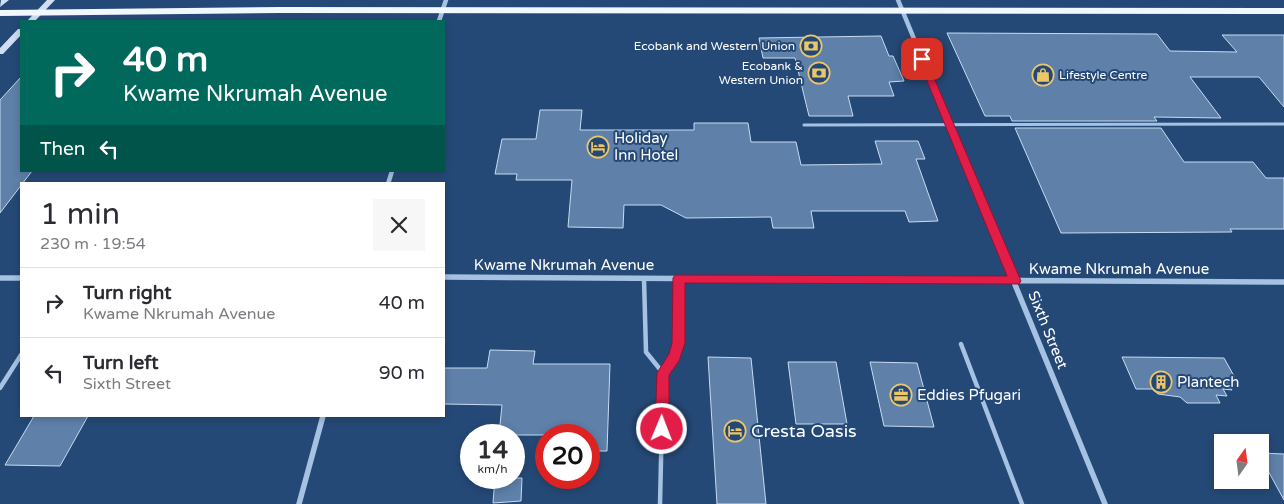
<!DOCTYPE html>
<meta charset="utf-8">
<style>
body{margin:0;font-family:"Varela Round",sans-serif;background:#f7f7f7;color:#2b2b33;height:100vh;display:flex;flex-direction:column;font-size:19px;white-space:nowrap}
*{box-sizing:border-box;margin:0}
p{font-size:16px;color:#7c7c81}
.icon{flex:none;width:28px;height:28px;fill:none;stroke:currentColor;stroke-width:2;stroke-linecap:round;stroke-linejoin:round}
.map{position:relative;flex:1;overflow:hidden}
.sheet{position:absolute;left:20px;top:182px;width:425px;height:235px;display:flex;flex-direction:column;background:#fff;border-radius:0px;box-shadow:0 2px 8px #0003}
.sheet>*{flex:none}
.banner{position:absolute;left:20px;top:20px;width:425px;height:152px;border-radius:0px;box-shadow:0 2px 8px #0003;background:#00695c;color:#fff;overflow:hidden}
.needle{width:32px;rotate:14deg}
.controls{position:absolute;left:1214px;top:434px;display:grid;gap:10px}
.controls a{display:grid;place-items:center;width:55px;height:55px;border-radius:0px;background:#fff;box-shadow:0 2px 8px #0003;font-size:25px}
.speed{position:absolute;left:460px;top:424px;display:flex;gap:10px;font-size:25px;font-weight:700;text-align:center}
.speed>*{display:grid;place-content:center;width:65px;height:65px;border-radius:50%;background:#fff;box-shadow:0 2px 8px #0003;line-height:1}
.speed small{font-size:12px;font-weight:400}
.speed .limit{border:8px solid #d22;background:#fff;color:#111}
.pin{position:absolute;display:grid;place-items:center;width:42px;height:42px;color:#fff;margin:-21px;border-radius:10px;box-shadow:0 2px 8px #0006}
.me{position:absolute;width:55px;margin:-28px;rotate:1deg;stroke-linejoin:round;filter:drop-shadow(0 0 4px #0008)}
.turn{display:flex;align-items:center;gap:18px;height:105px;padding:0 20px;font-size:22px}
.turn .icon{width:65px;height:65px;stroke-width:2.5}
.turn b{display:block;font-size:35px;line-height:42px}
.then{display:flex;align-items:center;height:48px;padding:0 20px;background:#0003;gap:10px;font-size:19px}
.round{display:grid;place-items:center;flex:none;width:52px;height:52px;border-radius:0px;background:#f7f7f7}
.summary{display:flex;align-items:center;justify-content:space-between;height:85px;padding:0 20px}
h1{font-size:30px;font-weight:600;line-height:38px}
ul{padding:0;list-style:none}
li{display:flex;align-items:center;gap:15px;height:70px;padding:0 20px;border-top:1px solid #e1e1e2}
li div{flex:1}
li b{display:block;font-size:19px}
li em{font-style:normal}
.map>svg:first-child{display:block}
</style>
<div class="map">
<svg width="1284" height="504" viewBox="0 0 1284 504">
<rect width="100%" height="100%" fill="#254976"/>
<!-- building -->
<path fill="#5e80a9" stroke="#c8dbf2" d="M947 33 1157 34 1170 51 1237 52 1222 35H1284V107L1259 77H1190L1221 118 1154 117 1157 121H1012L1010 116H985Z
M881 36 889 56H893L904 81 889 82 894 96H848L853 116H809L795 58H763L759 38Z
M21 77V171H32L0 213V100Z
M540 110H582L580 130H694V123H748L751 142H796L801 165 882 164 875 141H918L925 159H916L938 221 909 222 905 211H811L814 228H773L771 217 686 218 661 205H624L623 228 568 227 572 180H516L517 174H495L502 139H536Z
M1015 128H1161L1184 162H1253L1266 178H1284V229H1230L1232 232 1061 233Z
M490 350 535 351 533 364H610L607 451H589V435H499L502 405 444 404V368H487Z
M708 357 751 358 766 504H717Z
M1122 357 1224 358 1239 385H1229L1232 390 1223 389 1227 396 1216 395 1220 403H1187L1180 397 1158 394 1152 389H1136Z
M788 362H836L847 424H796Z
M870 362 917 363 934 427 884 426Z
M34 416H88L60 466 5 465Z
M1260 453 1284 454V500L1260 456Z
M495 478H522L521 501 493 503Z"/>
<g fill="none" stroke-linecap="round" stroke-linejoin="round">
<!-- service-far1 -->
<path stroke="#a6c2e2" stroke-width="3" d="M804 125 1284 124"/>
<!-- service -->
<path stroke="#a6c2e2" stroke-width="4.5" d="M644 279 646 352 663 373 660 504
M961 344 1022 504
M663 373 675 357 679 343V279
M0 388 21 355"/>
<!-- minor-far1 -->
<path stroke="#a6c2e2" stroke-width="4.5" d="M898 0 987 216
M439 21 446 0
M388 184 392 171"/>
<!-- minor -->
<path stroke="#a6c2e2" stroke-width="5.5" d="M986 214 1105 504
M444 277 1284 282
M0 278H21
M299 504 323 416"/>
<!-- secondary -->
<path fill="#cfdef3" fill-rule="evenodd" d="M1 0H9L0 7Z
M47 0H55L35 21H27Z
M18 29H21V35L3 54H0V48Z"/>
<!-- trunk -->
<path fill="#f2f6fd" fill-rule="evenodd" d="M279 7 1284 8V14L279 13 0 16V10Z"/>
</g>
<!-- route -->
<path fill="#e11d48" stroke="#92132f" d="M922 56 926 59 1021 281 1019 284 685 283V343L679 361 669 375V429L667 434 662 436 657 434 655 429 657 373 669 354 672 343 673 278 675 275 1007 276 918 59Z"/>
<!-- icons -->
<defs>
<g id="bank-ring" transform="scale(1.125)"><circle r="9.5" fill="#254976" stroke="#ebc66b" stroke-width="1.5"/><path d="M-6-4H6V4H-6ZM0-2.3a2.3 2.3 0 1 0 0 4.6a2.3 2.3 0 1 0 0-4.6Z" fill="#ebc66b"/></g>
<g id="shop-ring" transform="scale(1.125)"><circle r="9.5" fill="#254976" stroke="#ebc66b" stroke-width="1.5"/><path d="M-5-2.5h2.3a2.7 3.5 0 0 1 5.4 0H5L5.5 6h-11ZM-1.5-2.5h3a1.5 2.3 0 0 0-3 0Z" fill="#ebc66b"/></g>
<g id="hotel-ring" transform="scale(1.125)"><circle r="9.5" fill="#254976" stroke="#ebc66b" stroke-width="1.5"/><path d="M-6-4.5h1.5V1H6V5H4.5V3h-9V5H-6ZM-4 0a1.8 1.8 0 1 1 3.6 0ZM.5 0V-2.5h3Q6-2.5 6 0Z" fill="#ebc66b"/></g>
<g id="building-ring" transform="scale(1.125)"><circle r="9.5" fill="#254976" stroke="#ebc66b" stroke-width="1.5"/><path d="M-4-6H4V6H1V3H-1V6H-4ZM-2.5-4.3h1.7v1.8h-1.7ZM.8-4.3h1.7v1.8H.8ZM-2.5-1h1.7V.8h-1.7ZM.8-1h1.7V.8H.8Z" fill="#ebc66b"/></g>
<g id="office-ring" transform="scale(1.125)"><circle r="9.5" fill="#254976" stroke="#ebc66b" stroke-width="1.5"/><path d="M-6-3h4V-5.5h4V-3h4V5H-6ZM-1-4.5V-3h2v-1.5ZM-6 0V1H6V0Z" fill="#ebc66b"/></g>
</defs>
<g fill-rule="evenodd">
<use href="#bank-ring" x="811" y="46"/>
<use href="#bank-ring" x="819" y="73"/>
<use href="#shop-ring" x="1043" y="75"/>
<use href="#hotel-ring" x="598" y="147"/>
<use href="#building-ring" x="1161" y="382"/>
<use href="#office-ring" x="901" y="395"/>
<use href="#hotel-ring" x="735" y="431"/>
</g>
<g text-anchor="middle" stroke-width="4" stroke-linejoin="round" paint-order="stroke">
<!-- far-poi labels -->
<g font-size="12" fill="#fff" stroke="#254976" text-anchor="end">
<text x="795" y="50">Ecobank and Western Union</text>
<text x="803" y="70">Ecobank &amp;<tspan x="803" dy="14">Western Union</tspan></text>
<text x="1059" y="79" text-anchor="start">Lifestyle Centre</text>
</g>
<!-- poi labels -->
<g font-size="15" fill="#fff" stroke="#254976" text-anchor="start">
<text x="614" y="143">Holiday<tspan x="614" dy="17">Inn Hotel</tspan></text>
<text x="1177" y="387">Plantech</text>
<text x="917" y="400">Eddies Pfugari</text>
</g>
<!-- street labels -->
<g font-size="15" fill="#fff" stroke="#254976">
<text x="564" y="270">Kwame Nkrumah Avenue</text>
<text x="1119" y="274">Kwame Nkrumah Avenue</text>
<text transform="translate(1048 330) rotate(68)" y="5">Sixth Street</text>
</g>
<!-- near-poi labels -->
<g font-size="18" fill="#fff" stroke="#254976" text-anchor="start">
<text x="751" y="437">Cresta Oasis</text>
</g>
</g>
</svg>
<div class="controls">
<a><svg class="needle" viewBox="-14 -14 28 28"><path d="M0-13l5 13h-10z" fill="#e53935"/><path d="M0 13l5-13h-10z" fill="#7c7c81"/></svg></a>
</div>
<div class="speed"><div>14<small>km/h</small></div><div class="limit">20</div></div>
<div class="pin" style="left:922px;top:59px;background:#d93025"><svg class="icon" aria-label="arrive" viewBox="0 0 24 24"><path d="M6 21V4h12l-3 4 3 4H6"/></svg></div>
<svg class="me" style="left:662px;top:429px" viewBox="-20 -20 40 40"><circle r="17" fill="#e11d48" stroke="#fff" stroke-width="3"/><path d="M0-11L8 9 0 5-8 9z" fill="#fff"/></svg>
<div class="banner">
<div class="turn"><svg class="icon" aria-label="right" viewBox="0 0 24 24"><path d="M7 20v-9h11M14 6l5 5-5 5"/></svg><div><b>40 m</b>Kwame Nkrumah Avenue</div></div>
<div class="then">Then<svg class="icon" aria-label="left" viewBox="0 0 24 24"><path d="M17 20v-9H6M10 6l-5 5 5 5"/></svg></div>
</div>
<section class="sheet">
<div class="summary"><div><h1>1 min</h1><p>230 m · 19:54</p></div><a class="round"><svg class="icon" aria-label="close" viewBox="0 0 24 24"><path d="M6 6l12 12M18 6L6 18"/></svg></a></div>
<ul>
<li><svg class="icon" aria-label="right" viewBox="0 0 24 24"><path d="M7 20v-9h11M14 6l5 5-5 5"/></svg><div><b>Turn right</b><p>Kwame Nkrumah Avenue</p></div><em>40 m</em></li>
<li><svg class="icon" aria-label="left" viewBox="0 0 24 24"><path d="M17 20v-9H6M10 6l-5 5 5 5"/></svg><div><b>Turn left</b><p>Sixth Street</p></div><em>90 m</em></li>
</ul>
</section>
</div>
